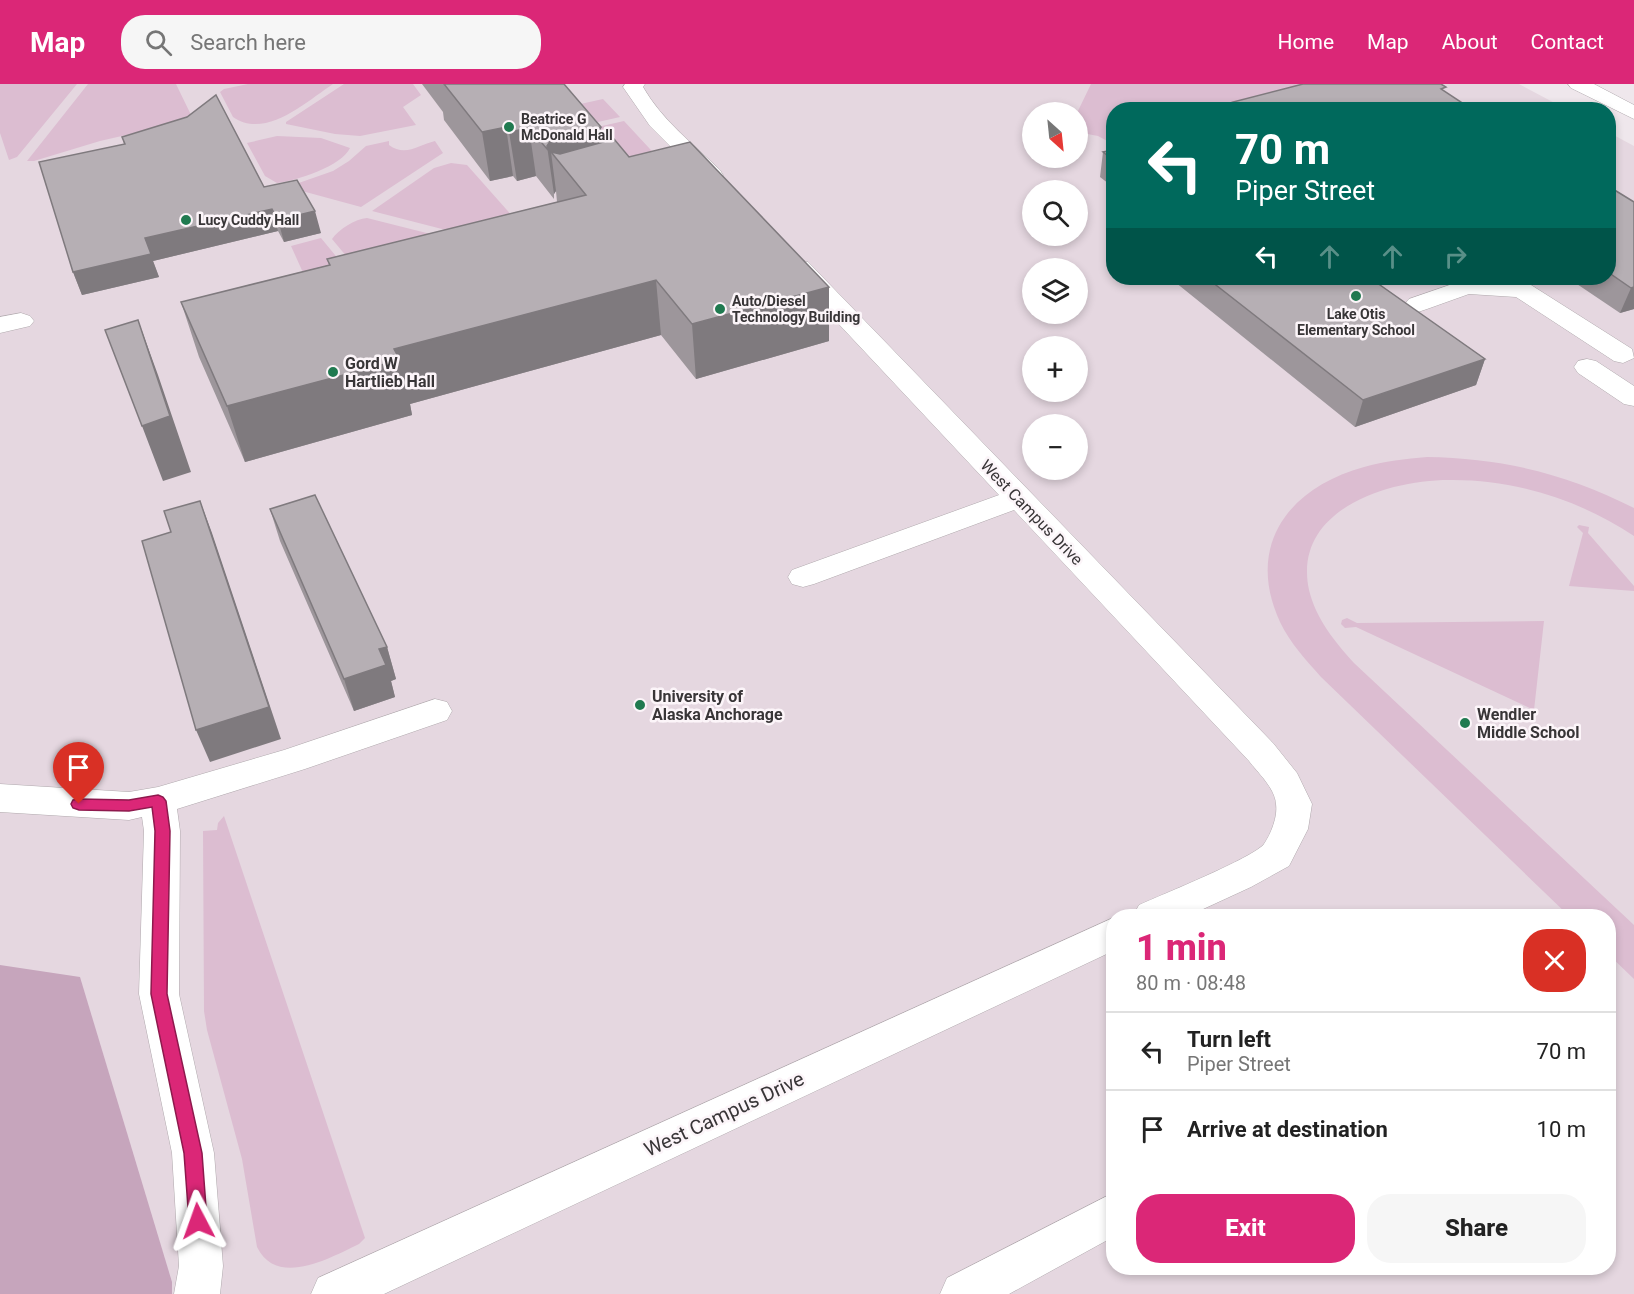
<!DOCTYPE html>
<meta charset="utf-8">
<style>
body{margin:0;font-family:Roboto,sans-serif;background:#f6f6f6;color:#222;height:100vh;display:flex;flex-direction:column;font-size:22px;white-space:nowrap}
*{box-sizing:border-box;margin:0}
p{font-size:20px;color:#767676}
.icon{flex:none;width:33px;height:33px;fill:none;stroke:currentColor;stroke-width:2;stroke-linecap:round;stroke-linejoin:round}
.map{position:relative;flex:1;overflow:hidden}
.details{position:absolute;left:1106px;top:825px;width:510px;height:366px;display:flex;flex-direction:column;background:#fff;border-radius:24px;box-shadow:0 3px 9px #0003}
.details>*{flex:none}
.hud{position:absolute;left:1106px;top:18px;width:510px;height:183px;border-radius:24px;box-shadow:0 3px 9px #0003;background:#00695c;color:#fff;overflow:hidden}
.needle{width:39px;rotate:153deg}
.fabs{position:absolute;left:1022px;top:18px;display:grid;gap:12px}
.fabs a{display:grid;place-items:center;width:66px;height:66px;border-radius:50%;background:#fff;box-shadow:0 3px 9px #0003;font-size:30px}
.pin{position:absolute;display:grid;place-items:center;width:51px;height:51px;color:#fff;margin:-62px -26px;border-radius:50% 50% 50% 0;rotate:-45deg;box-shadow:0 0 6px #0007}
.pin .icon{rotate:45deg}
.me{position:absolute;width:66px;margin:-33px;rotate:356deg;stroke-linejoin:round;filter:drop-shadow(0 0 4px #0008)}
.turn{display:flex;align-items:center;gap:21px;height:126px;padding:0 30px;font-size:27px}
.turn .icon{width:78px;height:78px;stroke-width:2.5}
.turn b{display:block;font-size:42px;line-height:51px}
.lanes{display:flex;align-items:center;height:57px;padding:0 30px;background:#0003;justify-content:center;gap:30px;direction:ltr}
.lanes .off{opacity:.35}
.round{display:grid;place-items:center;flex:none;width:63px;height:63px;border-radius:24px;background:#f6f6f6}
.summary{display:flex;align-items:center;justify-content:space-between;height:102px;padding:0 30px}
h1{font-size:36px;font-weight:800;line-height:45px;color:#db2777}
.button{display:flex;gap:12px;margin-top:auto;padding:12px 30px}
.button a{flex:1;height:69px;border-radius:24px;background:#db2777;color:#fff;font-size:24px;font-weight:800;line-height:69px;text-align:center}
.button a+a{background:#f6f6f6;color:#222}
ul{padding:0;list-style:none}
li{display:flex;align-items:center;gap:18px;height:78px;padding:0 30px;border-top:2px solid #e0e0e0}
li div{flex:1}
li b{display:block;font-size:22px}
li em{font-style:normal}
header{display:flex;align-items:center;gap:36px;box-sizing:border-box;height:84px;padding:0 30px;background:#db2777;color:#fff}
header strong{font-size:28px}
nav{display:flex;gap:33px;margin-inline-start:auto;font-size:21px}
.search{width:420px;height:54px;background:#f6f6f6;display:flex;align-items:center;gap:15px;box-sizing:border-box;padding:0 21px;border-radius:24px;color:#767676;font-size:22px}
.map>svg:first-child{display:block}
</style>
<header>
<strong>Map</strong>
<div class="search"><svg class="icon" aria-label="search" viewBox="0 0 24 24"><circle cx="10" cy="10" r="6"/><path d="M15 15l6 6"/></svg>Search here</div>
<nav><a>Home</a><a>Map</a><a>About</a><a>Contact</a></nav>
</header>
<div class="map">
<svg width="1634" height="1210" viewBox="0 0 1634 1210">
<rect width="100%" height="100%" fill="#efe7ec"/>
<!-- built -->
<path fill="#e5d7e0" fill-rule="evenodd" d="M0 0H1519L1566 25 1113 26V194H1608V48L1634 62V1210H0ZM1032 28H1077V74H1032ZM1032 106H1077V152H1032ZM1032 184H1077V230H1032ZM1032 262H1077V308H1032ZM1032 340H1077V386H1032ZM1113 832H1608V1184H1113Z"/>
<!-- green -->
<path fill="#dcbdd1" d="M0 0H77L17 73 9 76 0 49Z
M88 0H176L192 33 183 38 100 57 34 77H27Z
M248 0H333C307 17 266 56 233 33L220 8 224 5Z
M344 0H413L421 11 403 23 416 41 360 52 335 50 286 40V38Z
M1091 0H1305L1347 25 1113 26V60L1098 52 1077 48V29Z
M603 15 620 33 576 43V21Z
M624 37 662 78 633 85 580 47Z
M277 52 321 54 350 64C342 82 296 97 277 99L265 92 247 59Z
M389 57V61C405 73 419 61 435 57L443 69 361 123 291 104 293 101 333 87 349 77 366 62Z
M451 79 467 81 536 159 531 168 372 127 434 84Z
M367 134 510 170 377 209 332 155C339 145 355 135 367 134Z
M321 154 368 211 319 224 291 162Z
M1427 373C1501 374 1568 390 1634 424V452C1580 416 1514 395 1449 396 1387 396 1292 426 1309 506 1316 535 1335 558 1354 579L1634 841V895L1608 870V832H1569L1321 593C1306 576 1290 559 1280 538 1245 462 1288 404 1364 383 1384 377 1406 375 1427 373Z
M1579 441 1589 443 1588 449 1634 502V507L1569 502 1583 449 1577 443Z
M1347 534 1357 539 1544 537 1534 626 1356 543 1345 544 1341 540 1342 536Z
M224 732 365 1154 359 1160C330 1174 277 1204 257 1163L242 1075 207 946 204 927 203 747 217 746 218 739Z"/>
<!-- forest -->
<path fill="#c6a5bc" d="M0 881 80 893 172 1198V1210H0Z"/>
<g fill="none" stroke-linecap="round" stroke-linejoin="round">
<!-- minor casing -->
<g stroke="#b0a9ad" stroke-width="1">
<path id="minor" d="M625 0H645L643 3C662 36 693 60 720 86L723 91 720 96 712 98 704 96 650 42 623 3Z
M799 176 808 178 1273 659 1297 689 1312 720 1308 745 1289 782 1251 803 1188 832H1133L1139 821C1161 811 1253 774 1264 760 1271 750 1278 732 1276 720 1275 704 1258 689 1249 677L1014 426 814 500 803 503 792 500 788 493 792 486 999 411 790 188 787 183 790 178Z
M1467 195 1531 201 1632 265 1634 274 1623 279 1614 277 1516 213 1469 210 1427 225 1418 228 1409 225 1405 220 1409 215Z
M21 229 30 232 34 237 30 242 0 249V233Z
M1587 275 1596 277 1634 302V322L1624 320 1578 289 1574 283 1578 277Z
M435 615 447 618 452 627 447 636 305 685 177 725 180 747 179 910 214 1069 223 1182 220 1210H174L179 1182 172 1069 139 910 144 747 142 733 129 736 0 728V700L129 708 158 703 284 666Z
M1113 834V867L384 1210H311L318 1194Z
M1113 1109V1153L1009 1210H940L947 1194Z"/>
</g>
<!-- major casing -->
<g stroke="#b0a9ad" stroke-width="1">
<path id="major" d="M1568 0H1594L1634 21V35L1571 4Z"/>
</g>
<!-- minor -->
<use href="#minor" fill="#fff" fill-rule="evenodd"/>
<!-- major -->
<use href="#major" fill="#fff" fill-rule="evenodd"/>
</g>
<!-- wall -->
<path fill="#9d969b" d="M422 0H564L603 58 629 73 829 257 696 295 661 251 410 320 412 331 245 378 199 273 181 218 329 181 327 175 557 118 556 107 554 110V115L536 92 517 97 513 92 490 97 444 36 443 28Z
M1444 7 1473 26H1232L1233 18Z
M122 53 264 103 321 149 284 158 278 147 153 177 159 193 82 211 73 188 124 60Z
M1113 66V103L1100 93 1103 68Z
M1608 102 1634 118V225L1620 229 1568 194H1608Z
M1170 194H1370L1485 275 1476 301 1355 343Z
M270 425 387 563 396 595 391 597 395 613 354 627 280 457Z"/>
<!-- shaded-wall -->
<path fill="#7f7a7e" d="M506 43 513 92 490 97 482 48Z
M601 43 606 92 551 68 556 107 554 110 547 62 551 56Z
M529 44 536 92 517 97 509 48Z
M272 125 278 147 153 177 159 193 82 211 73 188 145 154Z
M315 127 321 149 284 158 278 136Z
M656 196 661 251 410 320 412 331 245 378 227 322 394 265Z
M829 203V257L696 295 692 240Z
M1634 203V225L1620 229 1631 204Z
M138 236 158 291 191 388 163 397 142 342Z
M1485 275 1476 301 1355 343 1363 316Z
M200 417 212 449 281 655 210 678 196 646Z
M387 563 396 595 391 597 395 613 354 627 344 595 379 565Z"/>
<!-- building -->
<path fill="#b6afb4" stroke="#7f7a7e" stroke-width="1.5" d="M444 0H564L601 43 551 56 547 62 548 66 529 44 509 48 506 43 482 48Z
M1303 0H1441L1446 3 1441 5 1473 26H1246L1233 18Z
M216 11 264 103 297 96 315 127 278 136 272 125 145 154 151 170 73 188 39 78 125 60 122 53 187 33Z
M614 55 629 73 690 58 829 203 692 240 656 196 394 265 400 276 227 322 181 218 330 181 327 175 586 111 551 68 560 70Z
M1113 66V76L1103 68Z
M1608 102 1634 118V203L1631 204 1608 188Z
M1207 194H1370L1485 275 1363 316Z
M138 236 170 332 142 342 105 246Z
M315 411 387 563 379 565 386 581 344 595 270 425Z
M200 417 269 623 196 646 142 457 171 448 164 427Z"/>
<!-- route -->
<path fill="#db2777" stroke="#8e194d" stroke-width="1.5" d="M158 711 163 713 166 717 170 747 167 910 202 1069 207 1137 204 1143 198 1146 192 1143 189 1137 184 1069 151 910 155 747 152 723 129 727 79 726 73 724 71 720 73 716 79 715 129 716Z"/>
<!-- markers -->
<g fill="#207a50" stroke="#fcf5f9" stroke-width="2">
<circle cx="509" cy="43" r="6"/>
<circle cx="186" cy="136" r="6"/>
<circle cx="1356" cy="212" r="6"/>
<circle cx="720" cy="225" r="6"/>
<circle cx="333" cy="288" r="6"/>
<circle cx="640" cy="621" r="6"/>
<circle cx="1465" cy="639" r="6"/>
</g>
<g text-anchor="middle" stroke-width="5" stroke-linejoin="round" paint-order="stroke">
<!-- far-poi labels -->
<g font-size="14" font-weight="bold" fill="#383537" stroke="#fcf5f9" text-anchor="start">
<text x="521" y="40">Beatrice G<tspan x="521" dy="16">McDonald Hall</tspan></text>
<text x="198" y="141">Lucy Cuddy Hall</text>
<text x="732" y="222">Auto/Diesel<tspan x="732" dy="16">Technology Building</tspan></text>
<text x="1356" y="235" text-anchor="middle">Lake Otis<tspan x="1356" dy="16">Elementary School</tspan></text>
</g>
<!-- poi labels -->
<g font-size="16" font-weight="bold" fill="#383537" stroke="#fcf5f9" text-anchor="start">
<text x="345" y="285">Gord W<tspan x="345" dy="18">Hartlieb Hall</tspan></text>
<text x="652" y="618">University of<tspan x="652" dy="18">Alaska Anchorage</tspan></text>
<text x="1477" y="636">Wendler<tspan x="1477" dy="18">Middle School</tspan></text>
</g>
<!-- street labels -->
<g font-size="16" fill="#383537" stroke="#fcf5f9">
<text transform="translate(1032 428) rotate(46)" y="6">West Campus Drive</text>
</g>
<!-- near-street labels -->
<g font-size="20" fill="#383537" stroke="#fcf5f9">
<text transform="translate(724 1030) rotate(-25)" y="7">West Campus Drive</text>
</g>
</g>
</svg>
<div class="fabs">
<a><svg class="needle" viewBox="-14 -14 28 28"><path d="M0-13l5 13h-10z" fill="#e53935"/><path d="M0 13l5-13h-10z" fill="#767676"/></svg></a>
<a><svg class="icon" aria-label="search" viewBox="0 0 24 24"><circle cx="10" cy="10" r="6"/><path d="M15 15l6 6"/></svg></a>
<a><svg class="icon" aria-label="layers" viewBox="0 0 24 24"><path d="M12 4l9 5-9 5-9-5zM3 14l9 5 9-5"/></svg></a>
<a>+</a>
<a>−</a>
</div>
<div class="pin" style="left:79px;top:720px;background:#d93025"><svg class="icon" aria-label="arrive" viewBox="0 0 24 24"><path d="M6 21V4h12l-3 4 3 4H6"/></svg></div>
<svg class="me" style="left:198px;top:1137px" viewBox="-20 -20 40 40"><path d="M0-17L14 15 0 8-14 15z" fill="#db2777" stroke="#fff" stroke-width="4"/></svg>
<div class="hud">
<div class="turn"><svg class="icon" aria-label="left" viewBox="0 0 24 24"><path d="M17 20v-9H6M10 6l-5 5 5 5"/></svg><div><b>70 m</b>Piper Street</div></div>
<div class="lanes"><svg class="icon" aria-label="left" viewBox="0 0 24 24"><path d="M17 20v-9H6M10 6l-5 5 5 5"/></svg><svg class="icon off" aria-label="ahead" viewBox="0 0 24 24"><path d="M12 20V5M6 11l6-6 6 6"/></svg><svg class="icon off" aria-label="ahead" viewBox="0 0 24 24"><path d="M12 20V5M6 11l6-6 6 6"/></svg><svg class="icon off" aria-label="right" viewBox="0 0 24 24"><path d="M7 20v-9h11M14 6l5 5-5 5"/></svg></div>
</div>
<section class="details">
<div class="summary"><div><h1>1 min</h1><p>80 m · 08:48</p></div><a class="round" style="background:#d93025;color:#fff"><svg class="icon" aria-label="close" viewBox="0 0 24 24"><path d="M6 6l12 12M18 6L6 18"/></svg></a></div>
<ul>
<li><svg class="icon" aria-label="left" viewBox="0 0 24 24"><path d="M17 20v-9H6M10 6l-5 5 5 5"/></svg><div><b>Turn left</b><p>Piper Street</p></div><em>70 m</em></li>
<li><svg class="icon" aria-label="arrive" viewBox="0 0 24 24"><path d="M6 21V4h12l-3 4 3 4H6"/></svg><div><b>Arrive at destination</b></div><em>10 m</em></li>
</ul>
<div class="button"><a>Exit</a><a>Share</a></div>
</section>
</div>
